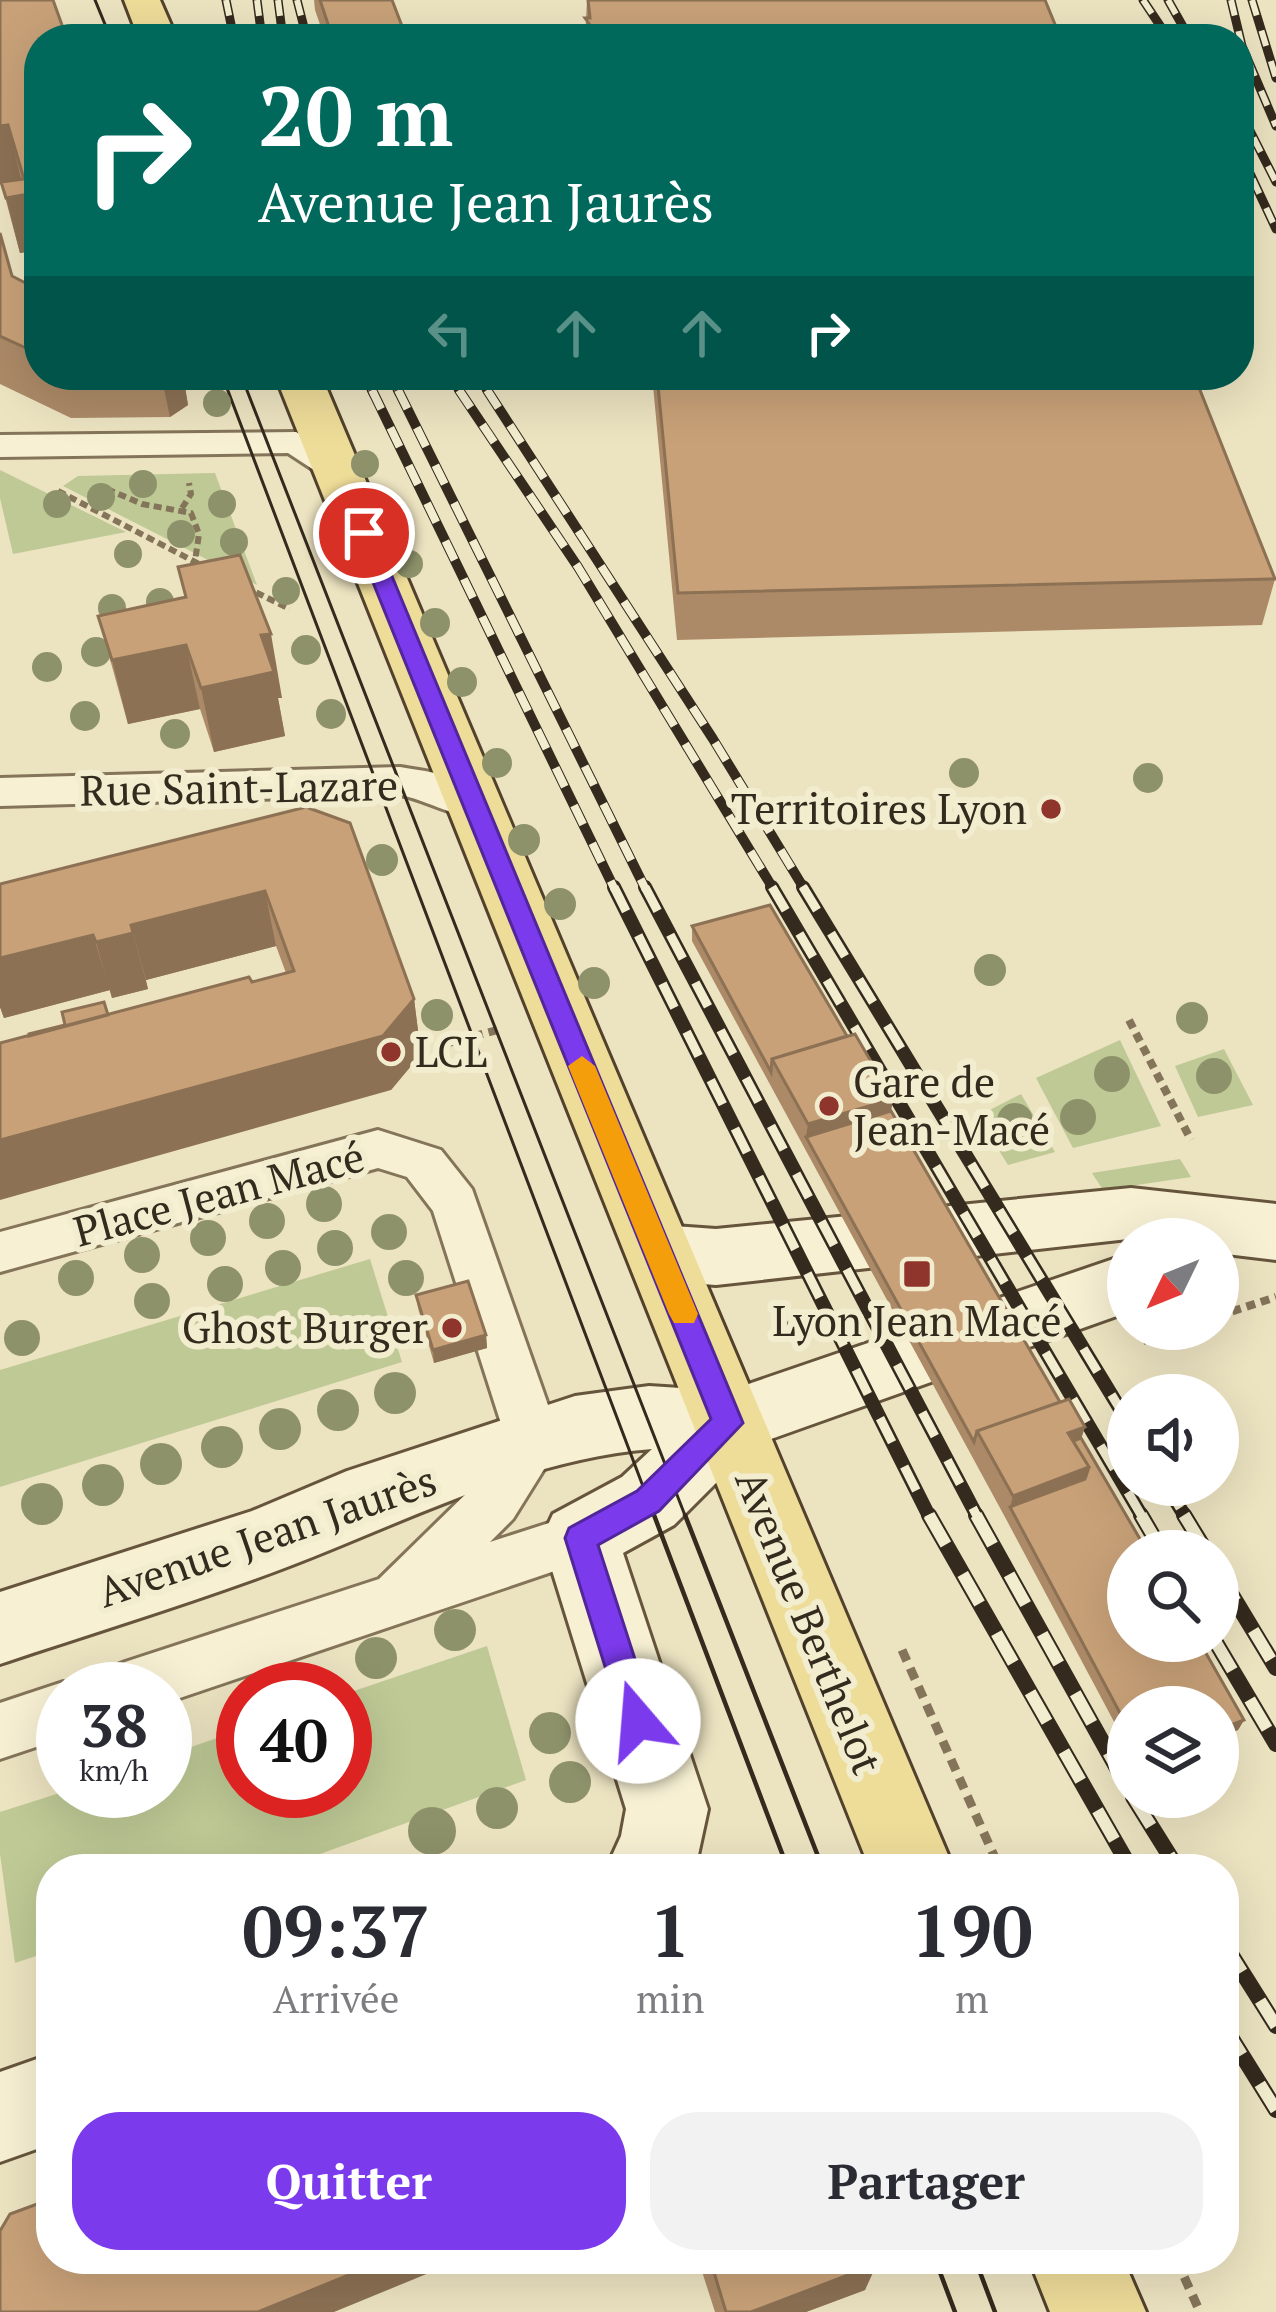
<!DOCTYPE html>
<html lang="fr">
<meta charset="utf-8">
<style>
body{margin:0;font-family:"PT Serif",serif;background:#f2f2f3;color:#2b2b33;height:100vh;display:flex;flex-direction:column;font-size:45px;white-space:nowrap}
*{box-sizing:border-box;margin:0}
p{font-size:39px;color:#7c7c81}
.icon{flex:none;width:66px;height:66px;fill:none;stroke:currentColor;stroke-width:2;stroke-linecap:round;stroke-linejoin:round}
.map{position:relative;flex:1;overflow:hidden}
.sheet{position:absolute;left:36px;top:1854px;width:1203px;height:420px;display:flex;flex-direction:column;background:#fff;border-radius:48px;box-shadow:0 12px 48px #0002}
.sheet>*{flex:none}
.top-card{position:absolute;left:24px;top:24px;width:1230px;height:366px;border-radius:48px;box-shadow:0 12px 48px #0002;background:#00695c;color:#fff;overflow:hidden}
.needle{width:78px;rotate:227deg}
.fabs{position:absolute;left:1107px;top:1218px;display:grid;gap:24px}
.fabs a{display:grid;place-items:center;width:132px;height:132px;border-radius:50%;background:#fff;box-shadow:0 12px 48px #0002;font-size:60px}
.speed{position:absolute;left:36px;top:1662px;display:flex;gap:24px;font-size:60px;font-weight:700;text-align:center}
.speed>*{display:grid;place-content:center;width:156px;height:156px;border-radius:50%;background:#fff;box-shadow:0 12px 48px #0002;line-height:1}
.speed small{font-size:30px;font-weight:400}
.speed .limit{border:18px solid #d22;background:#fff;color:#111}
.pin{position:absolute;display:grid;place-items:center;width:102px;height:102px;color:#fff;margin:-51px;border:6px solid #fff;border-radius:50%;box-shadow:0 3px 12px #0007}
.me{position:absolute;width:132px;margin:-66px;rotate:342deg;stroke-linejoin:round;filter:drop-shadow(0 0 9px #0008)}
.turn{display:flex;align-items:center;gap:42px;height:252px;padding:0 36px;font-size:54px}
.turn .icon{width:156px;height:156px;stroke-width:2.5}
.turn b{display:block;font-size:84px;line-height:102px}
.lanes{display:flex;align-items:center;height:114px;padding:0 36px;background:#0003;justify-content:center;gap:60px;direction:ltr}
.lanes .off{opacity:.35}
.eta{display:flex;justify-content:space-evenly;align-items:center;height:204px;text-align:center}
.eta b{font-size:72px;font-weight:800;line-height:84px}
.cta{display:flex;gap:24px;margin-top:auto;padding:24px 36px}
.cta a{flex:1;height:138px;border-radius:48px;background:#7c3aed;color:#fff;font-size:48px;font-weight:800;line-height:138px;text-align:center}
.cta a+a{background:#f2f2f3;color:#2b2b33}
.map>svg:first-child{display:block}
</style>
<div class="map">
<svg width="1276" height="2312" viewBox="0 0 1276 2312">
<rect width="100%" height="100%" fill="#ece3c1"/>
<!-- green -->
<path fill="#bec995" d="M0 470 126 532 13 554 0 498Z
M215 473 257 585 63 486 78 476Z
M1120 1040 1161 1126 1073 1148 1036 1078Z
M1224 1049 1253 1105 1198 1117 1175 1066Z
M1021 1094 1055 1152 1008 1165 978 1116Z
M1180 1159 1191 1177 1103 1190 1092 1173Z
M370 1259 402 1362 0 1487V1370Z
M487 1646 526 1780 278 1869H51V1951L15 1963 0 1854V1812L66 1791H165V1756L243 1729V1791H345V1694Z"/>
<g fill="none" stroke-linecap="round" stroke-linejoin="round">
<!-- street casing -->
<g stroke="#847459" stroke-width="6">
<path id="street" d="M296 432 349 460 354 468 349 476H323L288 453 0 457V435Z
M400 767C430 772 479 777 496 805L490 815C461 823 429 800 400 795L0 806V778Z
M378 1130 441 1150 472 1189 561 1442 513 1519 490 1542 580 1513 599 1520 607 1538 599 1556 165 1703V1689H96L105 1670 125 1662 379 1579 475 1485 506 1439 433 1211 407 1177 378 1168 0 1272V1232Z
M63 1682 80 1689H63V1738L0 1759V1703Z"/>
</g>
<!-- secondary casing -->
<g stroke="#66553c" stroke-width="6">
<path id="secondary" d="M1131 1188 1276 1204V1260L1218 1253V1239H1128L716 1285 660 1281 636 1273 626 1253 636 1233 660 1225 716 1229Z
M1128 1254V1312L754 1445 674 1525 623 1553 708 1809 695 1869H606L621 1836 626 1809 542 1538 553 1514 622 1477 652 1449C524 1459 405 1522 287 1567 193 1603 95 1632 0 1664V1592L252 1511 347 1471 575 1396 649 1386 728 1391Z
M51 2054V2144L0 2162V2072Z"/>
</g>
<!-- primary casing -->
<g stroke="#52422d" stroke-width="6">
<path id="primary" d="M124 0H160L177 39H139Z
M275 375H321L954 1869H870Z
M1029 2259H1123L1146 2312H1050Z"/>
</g>
<!-- path-far2 -->
<path stroke="#847459" stroke-width="6" stroke-dasharray="8 4.5" stroke-linecap="butt" d="M107 489 142 504 191 513 199 534 195 561
M58 491 205 567
M182 508 191 494 189 483
M245 587 290 609"/>
<!-- path-far1 -->
<path stroke="#847459" stroke-width="8" stroke-dasharray="9 6" stroke-linecap="butt" d="M1129 1020 1191 1140
M445 1044 501 1029
M775 1309 790 1333
M1218 1316 1276 1297
M1143 1341 1180 1329"/>
<!-- path -->
<path stroke="#847459" stroke-width="9" stroke-dasharray="12 8" stroke-linecap="butt" d="M902 1650 1000 1869
M1176 2259 1200 2312"/>
<!-- street -->
<use href="#street" fill="#f7f0d3" fill-rule="evenodd"/>
<!-- secondary -->
<use href="#secondary" fill="#f7f0d3" fill-rule="evenodd"/>
<!-- primary -->
<use href="#primary" fill="#eedc99" fill-rule="evenodd"/>
<!-- tram-far1 -->
<path stroke="#342a1d" stroke-width="3" d="M95 0 111 39
M222 375 655 1518
M241 375 686 1518"/>
<!-- tram -->
<path stroke="#342a1d" stroke-width="4.5" d="M654 1515 788 1869
M685 1515 823 1869
M935 2259 955 2312
M975 2259 995 2312"/>
<!-- rail-far3 casing -->
<g stroke="#342a1d" stroke-width="9">
<path id="rail-far3" d="M226 0 234 39
M257 0 262 39
M278 0 283 39
M297 0 307 39
M1143 0 1169 39
M1168 0 1190 39
M1231 0 1242 46 1276 126
M1252 0 1276 78
M1239 109 1276 182
M1239 150 1276 229
M364 375 373 393
M390 375 399 393
M449 375 461 393
M477 375 489 393"/>
</g>
<!-- rail-far2 casing -->
<g stroke="#342a1d" stroke-width="10">
<path id="rail-far2" d="M372 390 615 890
M398 390 646 890
M459 390 578 567 774 890
M487 390 713 739 805 890"/>
</g>
<!-- rail-far1 casing -->
<g stroke="#342a1d" stroke-width="14">
<path id="rail-far1" d="M614 887 930 1518
M645 887 978 1518
M772 887 1143 1518
M803 887 1128 1422
M1166 1485 1186 1518"/>
</g>
<!-- rail casing -->
<g stroke="#342a1d" stroke-width="16">
<path id="rail" d="M929 1515 1131 1869
M976 1515 1128 1788
M1141 1515 1162 1551
M1184 1515 1206 1551
M1218 1572 1276 1668
M1215 1641 1276 1744
M1133 1797 1178 1869
M1224 1943 1276 2026
M1224 2026 1276 2110"/>
</g>
<!-- rail-far3 -->
<use href="#rail-far3" stroke="#f3edd0" stroke-width="6" stroke-dasharray="16" stroke-linecap="butt"/>
<!-- rail-far2 -->
<use href="#rail-far2" stroke="#f3edd0" stroke-width="8" stroke-dasharray="21" stroke-linecap="butt"/>
<!-- rail-far1 -->
<use href="#rail-far1" stroke="#f3edd0" stroke-width="9" stroke-dasharray="27" stroke-linecap="butt"/>
<!-- rail -->
<use href="#rail" stroke="#f3edd0" stroke-width="12" stroke-dasharray="34" stroke-linecap="butt"/>
</g>
<!-- trees -->
<g fill="#8e926b">
<circle cx="217" cy="403" r="14"/>
<circle cx="365" cy="464" r="14"/>
<circle cx="143" cy="484" r="14"/>
<circle cx="101" cy="497" r="14"/>
<circle cx="57" cy="504" r="14"/>
<circle cx="222" cy="504" r="14"/>
<circle cx="395" cy="518" r="14"/>
<circle cx="181" cy="534" r="14"/>
<circle cx="234" cy="542" r="14"/>
<circle cx="128" cy="554" r="14"/>
<circle cx="409" cy="564" r="14"/>
<circle cx="286" cy="591" r="14"/>
<circle cx="160" cy="602" r="14"/>
<circle cx="112" cy="608" r="14"/>
<circle cx="435" cy="623" r="15"/>
<circle cx="306" cy="650" r="15"/>
<circle cx="96" cy="652" r="15"/>
<circle cx="47" cy="667" r="15"/>
<circle cx="462" cy="682" r="15"/>
<circle cx="331" cy="714" r="15"/>
<circle cx="85" cy="716" r="15"/>
<circle cx="175" cy="734" r="15"/>
<circle cx="497" cy="763" r="15"/>
<circle cx="964" cy="773" r="15"/>
<circle cx="1148" cy="778" r="15"/>
<circle cx="524" cy="840" r="16"/>
<circle cx="382" cy="860" r="16"/>
<circle cx="560" cy="904" r="16"/>
<circle cx="990" cy="970" r="16"/>
<circle cx="594" cy="983" r="16"/>
<circle cx="437" cy="1015" r="16"/>
<circle cx="1192" cy="1018" r="16"/>
<circle cx="1112" cy="1074" r="18"/>
<circle cx="1214" cy="1076" r="18"/>
<circle cx="1078" cy="1117" r="18"/>
<circle cx="1015" cy="1121" r="18"/>
<circle cx="324" cy="1204" r="18"/>
<circle cx="267" cy="1221" r="18"/>
<circle cx="389" cy="1232" r="18"/>
<circle cx="208" cy="1238" r="18"/>
<circle cx="335" cy="1248" r="18"/>
<circle cx="142" cy="1255" r="18"/>
<circle cx="283" cy="1268" r="18"/>
<circle cx="76" cy="1278" r="18"/>
<circle cx="406" cy="1278" r="18"/>
<circle cx="225" cy="1284" r="18"/>
<circle cx="152" cy="1301" r="18"/>
<circle cx="22" cy="1338" r="18"/>
<circle cx="395" cy="1393" r="21"/>
<circle cx="338" cy="1410" r="21"/>
<circle cx="280" cy="1429" r="21"/>
<circle cx="222" cy="1447" r="21"/>
<circle cx="161" cy="1464" r="21"/>
<circle cx="103" cy="1485" r="21"/>
<circle cx="42" cy="1504" r="21"/>
<circle cx="455" cy="1630" r="21"/>
<circle cx="376" cy="1658" r="21"/>
<circle cx="550" cy="1733" r="21"/>
<circle cx="570" cy="1782" r="21"/>
<circle cx="497" cy="1808" r="21"/>
<circle cx="432" cy="1831" r="24"/>
</g>
<!-- wall -->
<path fill="#ac8a67" d="M0 0 39 39V250L20 253 1 182 21 179 0 182Z
M314 0H392L407 39H325L315 10Z
M587 0H1045L1061 39H585Z
M0 233 12 276 39 290V375H183L188 405 170 417 71 418 0 384Z
M652 375H1194L1275 579 1262 625 677 640Z
M178 567 282 698H278L285 736 214 752 200 709 128 724 98 616 185 598Z
M306 807 414 999 421 1054 391 1090 108 1015 286 973 276 946 146 980 148 989 112 998 110 990 4 1018 0 1007V884Z
M692 926 891 1111 1060 1402 1085 1427 1081 1438 1244 1720 1238 1730 1218 1738V1707H1128V1748L1006 1519 692 941Z
M416 1295 486 1335 487 1348 434 1363 418 1308Z
M698 2259H875L865 2290 806 2312H715Z"/>
<!-- shaded-wall -->
<path fill="#8c7154" d="M8 125 21 179 0 182V126Z
M29 194 39 235V250L20 253 6 198Z
M161 375H183L188 405 170 417Z
M271 634 282 698H278L285 736 214 752 201 688 261 635Z
M186 645 200 709 128 724 112 660Z
M265 891 276 946 146 980 131 925Z
M133 933 148 989 112 998 96 942Z
M93 935 110 990 4 1018 0 1007V958Z
M414 999 421 1054 391 1090 0 1200V1123Z
M893 1099 889 1125 806 1137 808 1124Z
M486 1335 487 1348 434 1363 433 1350Z
M1085 1427 1077 1451 1068 1433Z
M1089 1467 1081 1491 1010 1507 1013 1496Z
M1244 1720 1238 1730 1218 1738V1730Z
M388 2259H463L334 2312H258Z
M877 2264 865 2290 806 2312H751Z"/>
<!-- building -->
<path fill="#c8a178" stroke="#8c7154" stroke-width="3" d="M0 0H53L67 39H39V228L29 194 6 198 1 182 24 179 8 125 0 126Z
M320 0H392L407 39H333Z
M588 0H1045L1061 39H591L590 25 585 18H590Z
M0 233 12 276 39 290V354L0 336Z
M657 375H1194L1275 579 678 593Z
M240 555 271 634 261 635 274 672 201 688 186 645 112 660 98 616 186 597 178 567Z
M306 807 350 823 414 999 383 1036 0 1140V1043L249 977 252 982 294 971 265 891 131 925 133 933 96 942 93 935 0 958V884Z
M770 905 847 1036 772 1059 771 1072 692 926Z
M104 1002 108 1015 29 1036V1034L65 1025 62 1012Z
M855 1034 893 1099 808 1124 772 1059Z
M891 1111 1060 1402 977 1431 974 1442 806 1137Z
M468 1281 486 1335 433 1350 416 1295Z
M1069 1399 1085 1427 1068 1433 1089 1467 1013 1496 977 1431Z
M1081 1438 1147 1551H1128V1641H1199L1244 1720 1218 1730V1707H1128V1728L1010 1507 1085 1479 1089 1467 1073 1441Z
M51 2199V2259H388L258 2312H0V2231L10 2214Z
M710 2259H875L877 2264 751 2312H726Z"/>
<!-- route -->
<path fill="#7c3aed" stroke="#51269a" stroke-width="3" d="M364 527 374 533 743 1423 659 1511 598 1545 655 1721 650 1733 638 1737 626 1733 622 1721 565 1538 569 1528 637 1491 711 1419 353 533Z"/>
<!-- slow -->
<path fill="#f59e0b" d="M582 1056 595 1066 698 1314 694 1323H674L669 1314 568 1066Z"/>
<!-- markers -->
<g fill="#90352c" stroke="#f3edd0" stroke-width="4.5">
<circle cx="1051" cy="809" r="12"/>
<circle cx="391" cy="1052" r="12"/>
<circle cx="829" cy="1106" r="12"/>
<rect x="902" y="1259" width="30" height="30" rx="6"/>
<circle cx="452" cy="1328" r="12"/>
</g>
<g text-anchor="middle" stroke-width="12" stroke-linejoin="round" paint-order="stroke">
<!-- street labels -->
<g font-size="42" fill="#342a1d" stroke="#f3edd0">
<text transform="translate(239 788) rotate(-1)" y="15">Rue Saint-Lazare</text>
<text transform="translate(219 1194) rotate(-15)" y="15">Place Jean Macé</text>
<text transform="translate(267 1536) rotate(-19)" y="15">Avenue Jean Jaurès</text>
<text transform="translate(809 1622) rotate(68)" y="15">Avenue Berthelot</text>
</g>
<!-- poi labels -->
<g font-size="42" fill="#342a1d" stroke="#f3edd0" text-anchor="end">
<text x="1027" y="824">Territoires Lyon</text>
<text x="415" y="1067" text-anchor="start">LCL</text>
<text x="853" y="1097" text-anchor="start">Gare de<tspan x="853" dy="48">Jean-Macé</tspan></text>
<text x="917" y="1336" text-anchor="middle">Lyon Jean Macé</text>
<text x="428" y="1343">Ghost Burger</text>
</g>
</g>
</svg>
<div class="fabs">
<a><svg class="needle" viewBox="-14 -14 28 28"><path d="M0-13l5 13h-10z" fill="#e53935"/><path d="M0 13l5-13h-10z" fill="#7c7c81"/></svg></a>
<a><svg class="icon" aria-label="sound" viewBox="0 0 24 24"><path d="M4 9h4l5-4v14l-5-4H4zM17 9q2 3 0 6"/></svg></a>
<a><svg class="icon" aria-label="search" viewBox="0 0 24 24"><circle cx="10" cy="10" r="6"/><path d="M15 15l6 6"/></svg></a>
<a><svg class="icon" aria-label="layers" viewBox="0 0 24 24"><path d="M12 4l9 5-9 5-9-5zM3 14l9 5 9-5"/></svg></a>
</div>
<div class="speed"><div>38<small>km/h</small></div><div class="limit">40</div></div>
<div class="pin" style="left:364px;top:533px;background:#d93025"><svg class="icon" aria-label="arrive" viewBox="0 0 24 24"><path d="M6 21V4h12l-3 4 3 4H6"/></svg></div>
<svg class="me" style="left:638px;top:1721px" viewBox="-20 -20 40 40"><circle r="19" fill="#fff"/><path d="M0-13L10 11 0 6-10 11z" fill="#7c3aed"/></svg>
<div class="top-card">
<div class="turn"><svg class="icon" aria-label="right" viewBox="0 0 24 24"><path d="M7 20v-9h11M14 6l5 5-5 5"/></svg><div><b>20 m</b>Avenue Jean Jaurès</div></div>
<div class="lanes"><svg class="icon off" aria-label="left" viewBox="0 0 24 24"><path d="M17 20v-9H6M10 6l-5 5 5 5"/></svg><svg class="icon off" aria-label="ahead" viewBox="0 0 24 24"><path d="M12 20V5M6 11l6-6 6 6"/></svg><svg class="icon off" aria-label="ahead" viewBox="0 0 24 24"><path d="M12 20V5M6 11l6-6 6 6"/></svg><svg class="icon" aria-label="right" viewBox="0 0 24 24"><path d="M7 20v-9h11M14 6l5 5-5 5"/></svg></div>
</div>
<section class="sheet">
<div class="eta">
<div><b>09:37</b><p>Arrivée</p></div>
<div><b>1</b><p>min</p></div>
<div><b>190</b><p>m</p></div>
</div>
<div class="cta"><a>Quitter</a><a>Partager</a></div>
</section>
</div>
